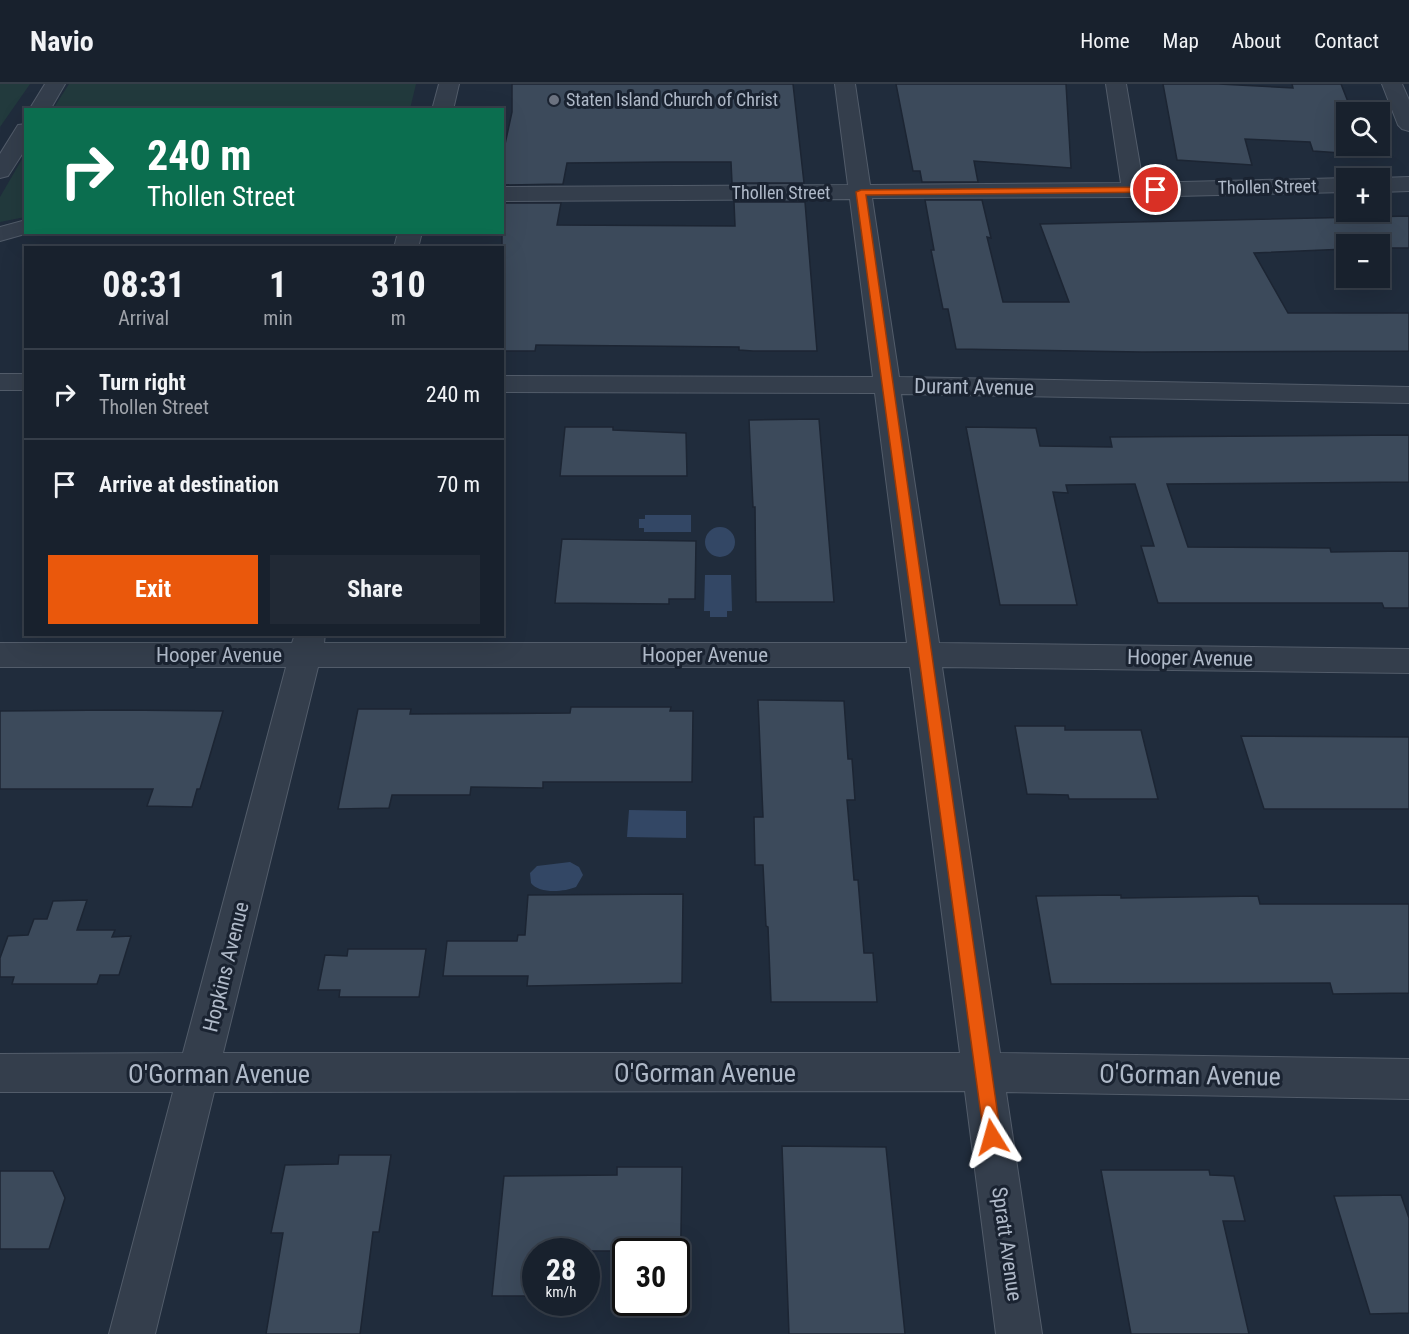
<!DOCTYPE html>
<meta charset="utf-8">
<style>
body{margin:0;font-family:"Roboto Condensed",sans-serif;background:#212935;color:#f1f3f6;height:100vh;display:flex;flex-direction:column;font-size:22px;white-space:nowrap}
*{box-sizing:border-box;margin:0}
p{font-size:20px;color:#9fa3aa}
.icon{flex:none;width:33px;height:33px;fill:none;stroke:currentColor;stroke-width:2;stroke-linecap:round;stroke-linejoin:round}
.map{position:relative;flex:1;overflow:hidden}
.details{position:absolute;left:24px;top:162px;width:480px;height:390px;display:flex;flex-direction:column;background:#18212d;border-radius:0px;box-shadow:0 6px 24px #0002,0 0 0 2px #363e49}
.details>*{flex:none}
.banner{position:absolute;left:24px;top:24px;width:480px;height:126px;border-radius:0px;box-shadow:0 6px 24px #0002,0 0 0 2px #363e49;background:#0b6e4f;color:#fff;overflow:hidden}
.tools{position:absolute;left:1336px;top:18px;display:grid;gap:12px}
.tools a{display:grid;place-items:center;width:54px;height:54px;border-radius:0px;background:#18212d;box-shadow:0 6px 24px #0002,0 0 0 2px #363e49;font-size:30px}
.speed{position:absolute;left:522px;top:1154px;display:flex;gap:12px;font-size:30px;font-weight:700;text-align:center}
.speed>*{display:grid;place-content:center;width:78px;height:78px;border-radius:50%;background:#18212d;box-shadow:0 6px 24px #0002,0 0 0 2px #363e49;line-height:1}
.speed small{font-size:15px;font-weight:400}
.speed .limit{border:3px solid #111;border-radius:9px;background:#fff;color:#111}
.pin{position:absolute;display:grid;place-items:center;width:51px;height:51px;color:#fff;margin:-26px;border:3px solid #fff;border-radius:50%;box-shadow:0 2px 6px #0007}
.me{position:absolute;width:66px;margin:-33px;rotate:352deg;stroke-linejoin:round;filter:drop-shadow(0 0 4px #0008)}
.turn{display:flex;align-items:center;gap:21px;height:126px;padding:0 24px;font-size:27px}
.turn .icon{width:78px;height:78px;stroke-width:2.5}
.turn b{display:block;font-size:42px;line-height:51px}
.eta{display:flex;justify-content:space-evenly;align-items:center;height:102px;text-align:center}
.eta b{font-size:36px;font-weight:700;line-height:42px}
.primary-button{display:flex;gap:12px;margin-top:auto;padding:12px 24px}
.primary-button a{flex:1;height:69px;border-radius:0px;background:#ea580c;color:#fff;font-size:24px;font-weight:700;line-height:69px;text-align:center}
.primary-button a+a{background:#212935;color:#f1f3f6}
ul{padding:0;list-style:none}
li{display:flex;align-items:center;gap:18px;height:90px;padding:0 24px;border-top:2px solid #363e49}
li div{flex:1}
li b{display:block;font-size:22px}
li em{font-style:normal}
header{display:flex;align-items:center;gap:36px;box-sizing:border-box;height:84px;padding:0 30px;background:#18212d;border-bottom:2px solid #363e49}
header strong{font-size:28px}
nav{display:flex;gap:33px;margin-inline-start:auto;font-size:21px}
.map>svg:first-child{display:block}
</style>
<header>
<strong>Navio</strong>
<nav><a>Home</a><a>Map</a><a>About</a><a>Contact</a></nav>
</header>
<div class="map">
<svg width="1409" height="1250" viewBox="0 0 1409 1250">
<rect width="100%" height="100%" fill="#202c3c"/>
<!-- green -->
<path fill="#223a3d" d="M0 0H30L0 43Z
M69 0H416L410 25H53Z
M25 70V133L0 138V113Z"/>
<!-- water -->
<path fill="#334765" d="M645 431H691V448H644V444H639V435H645Z
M705 458a15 15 0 1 1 30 0a15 15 0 1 1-30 0Z
M705 491H731L732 527H727V533H710V527H704Z
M629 726 686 727V754L627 753Z
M570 778 579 783 583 791 576 803C564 808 539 810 531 799L530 789 537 782Z"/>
<!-- building -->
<path fill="#3c4a5b" stroke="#1c2533" stroke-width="1.5" d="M512 0H793L804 99H732L731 78H666L567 79 563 100 502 101V74L512 28Z
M896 0H1066L1071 84 974 77 978 98H922L920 87H913Z
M1163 0H1219L1293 4 1292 0H1341L1352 28H1347V62H1365L1369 71 1313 67 1310 58 1245 55 1252 81 1177 76Z
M925 116H982L991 154 987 153 1003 218H1069L1040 140 1409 132V164H1380V160H1347V165L1254 169 1288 229H1409V267L1142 268 956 265 948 225H943L931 166H934Z
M734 118H805L817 267H753L739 266V263L536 261 535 267H502V119H561L557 141 735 142Z
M819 335 834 518H756L755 423H753L749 336Z
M565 343H613V346L686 349 687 392H560Z
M966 343 1036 344 1040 362 1112 363 1110 353 1409 351V398L1167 400 1188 463 1330 464 1331 468 1409 467V524H1384L1382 519H1158L1141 462H1154L1135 400 1066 401 1068 409 1053 408 1077 521H1000Z
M562 455 696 457 695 515H669V520L555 519Z
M758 616 844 617 848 675H852L855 716H847L854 796H858L864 869H873L877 918H771L768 843 766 842 763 781H755L754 733H763Z
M571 623H671L670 627H693L692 698H543V704L471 703 470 711H392L389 724 338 725 358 625H411L410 630 570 629Z
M118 626 223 627 200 705H197L192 723 147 722 153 705H0V627Z
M1015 642H1065V646H1141L1158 715H1069L1068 711 1027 710Z
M1241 652 1409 653V725H1264Z
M683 810 682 899 527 902 528 892H443L447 857H517L518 851H525L528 811Z
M1121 811V814L1258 812 1260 820H1409V909L1333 910 1330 899 1051 900 1036 812Z
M87 816 77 846H115L112 853 131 852 119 891H100L97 900H12L14 893H0V874L8 852 28 851 34 835H47L53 817Z
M348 865H426L419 913H339L340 906H318L325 871 347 872Z
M782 1062 886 1063 905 1250H789Z
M339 1071H391L379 1148H373L360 1250H266L283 1149H271L285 1081 338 1080Z
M617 1083H682L680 1211H676V1167H626V1211H612L614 1167H536V1212H492L504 1092 617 1091Z
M1101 1086H1209L1210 1091 1234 1092 1245 1137H1223L1249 1250H1131Z
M0 1087H53L65 1114 49 1165H0Z
M1401 1111 1409 1134V1229L1370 1230 1334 1112Z"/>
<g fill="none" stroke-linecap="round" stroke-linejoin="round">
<!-- minor casing -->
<g stroke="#525c6a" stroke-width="2">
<path id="minor" d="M45 0H65L50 26H29Z
M439 0H459L453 26H432Z
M835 0H855L870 101 1121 99 1106 0H1126L1143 99 1347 94H1348L1347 108 1133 113 872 114 899 293 1409 303V319L901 310 939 559 1409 565V589L942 583 1000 969 1409 975V1015L1006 1008 1042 1250H996L965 1007 214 1008 155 1250H109L173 1008H0V970L183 969 286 583H0V559H292L295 550H325L324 559H907L875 309 502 308V292L873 293 850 115 502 117V103L848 101ZM318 583H910L960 969H223Z
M1382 0H1402L1409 16V47L1402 45 1398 41Z
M26 40V64L8 92 0 94V70L18 41Z
M1409 93V107L1380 108 1379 94Z
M26 136V148H32L0 157V143Z
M398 148H422L418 164H394Z
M0 290H26V306H0Z"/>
</g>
<!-- minor -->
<use href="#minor" fill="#343e4c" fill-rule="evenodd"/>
</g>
<!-- route -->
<path fill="#ea580c" stroke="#983908" stroke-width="1.5" d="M1156 103 1161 106 1160 108 866 111 1001 1053 999 1059 992 1062 986 1059 984 1053 856 108 861 106Z"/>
<!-- markers -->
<circle fill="#6b7280" stroke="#1a2331" stroke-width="2" cx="554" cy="16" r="6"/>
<g text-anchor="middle" stroke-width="6" stroke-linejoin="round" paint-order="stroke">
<!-- far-poi labels -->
<g font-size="18" fill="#afb9c8" stroke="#1a2331" text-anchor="start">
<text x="566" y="22">Staten Island Church of Christ</text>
</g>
<!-- far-street labels -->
<g font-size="18" fill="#afb9c8" stroke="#1a2331">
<text transform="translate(1267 103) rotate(-1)" y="6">Thollen Street</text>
<text x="781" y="115">Thollen Street</text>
</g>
<!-- street labels -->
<g font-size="21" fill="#afb9c8" stroke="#1a2331">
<text transform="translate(974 303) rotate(1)" y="7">Durant Avenue</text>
<text x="219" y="578">Hooper Avenue</text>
<text x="705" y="578">Hooper Avenue</text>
<text transform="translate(1190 574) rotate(1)" y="7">Hooper Avenue</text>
<text transform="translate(226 883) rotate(-76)" y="7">Hopkins Avenue</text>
<text transform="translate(1007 1160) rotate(82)" y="7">Spratt Avenue</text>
</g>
<!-- near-street labels -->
<g font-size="26" fill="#afb9c8" stroke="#1a2331">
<text x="705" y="998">O'Gorman Avenue</text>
<text x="219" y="999">O'Gorman Avenue</text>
<text transform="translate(1190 991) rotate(1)" y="9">O'Gorman Avenue</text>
</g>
</g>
</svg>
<div class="tools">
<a><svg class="icon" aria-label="search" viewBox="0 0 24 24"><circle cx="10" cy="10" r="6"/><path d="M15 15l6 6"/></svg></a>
<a>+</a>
<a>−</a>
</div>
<div class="speed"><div>28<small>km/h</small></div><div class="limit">30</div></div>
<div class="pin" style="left:1156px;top:106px;background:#d93025"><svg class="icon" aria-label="arrive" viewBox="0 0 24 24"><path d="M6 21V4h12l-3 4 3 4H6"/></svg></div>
<svg class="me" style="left:992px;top:1053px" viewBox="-20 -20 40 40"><path d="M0-17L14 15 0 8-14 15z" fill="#ea580c" stroke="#fff" stroke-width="4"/></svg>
<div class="banner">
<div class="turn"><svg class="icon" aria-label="right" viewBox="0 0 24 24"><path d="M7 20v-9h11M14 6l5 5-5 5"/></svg><div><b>240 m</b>Thollen Street</div></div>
</div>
<section class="details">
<div class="eta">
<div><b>08:31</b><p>Arrival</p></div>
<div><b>1</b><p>min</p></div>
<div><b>310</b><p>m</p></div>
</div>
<ul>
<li><svg class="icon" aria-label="right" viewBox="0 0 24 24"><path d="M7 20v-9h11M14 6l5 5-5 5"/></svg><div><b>Turn right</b><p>Thollen Street</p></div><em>240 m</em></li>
<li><svg class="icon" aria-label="arrive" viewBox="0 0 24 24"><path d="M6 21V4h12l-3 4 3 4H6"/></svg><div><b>Arrive at destination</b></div><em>70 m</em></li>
</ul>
<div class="primary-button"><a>Exit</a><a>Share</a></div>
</section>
</div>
